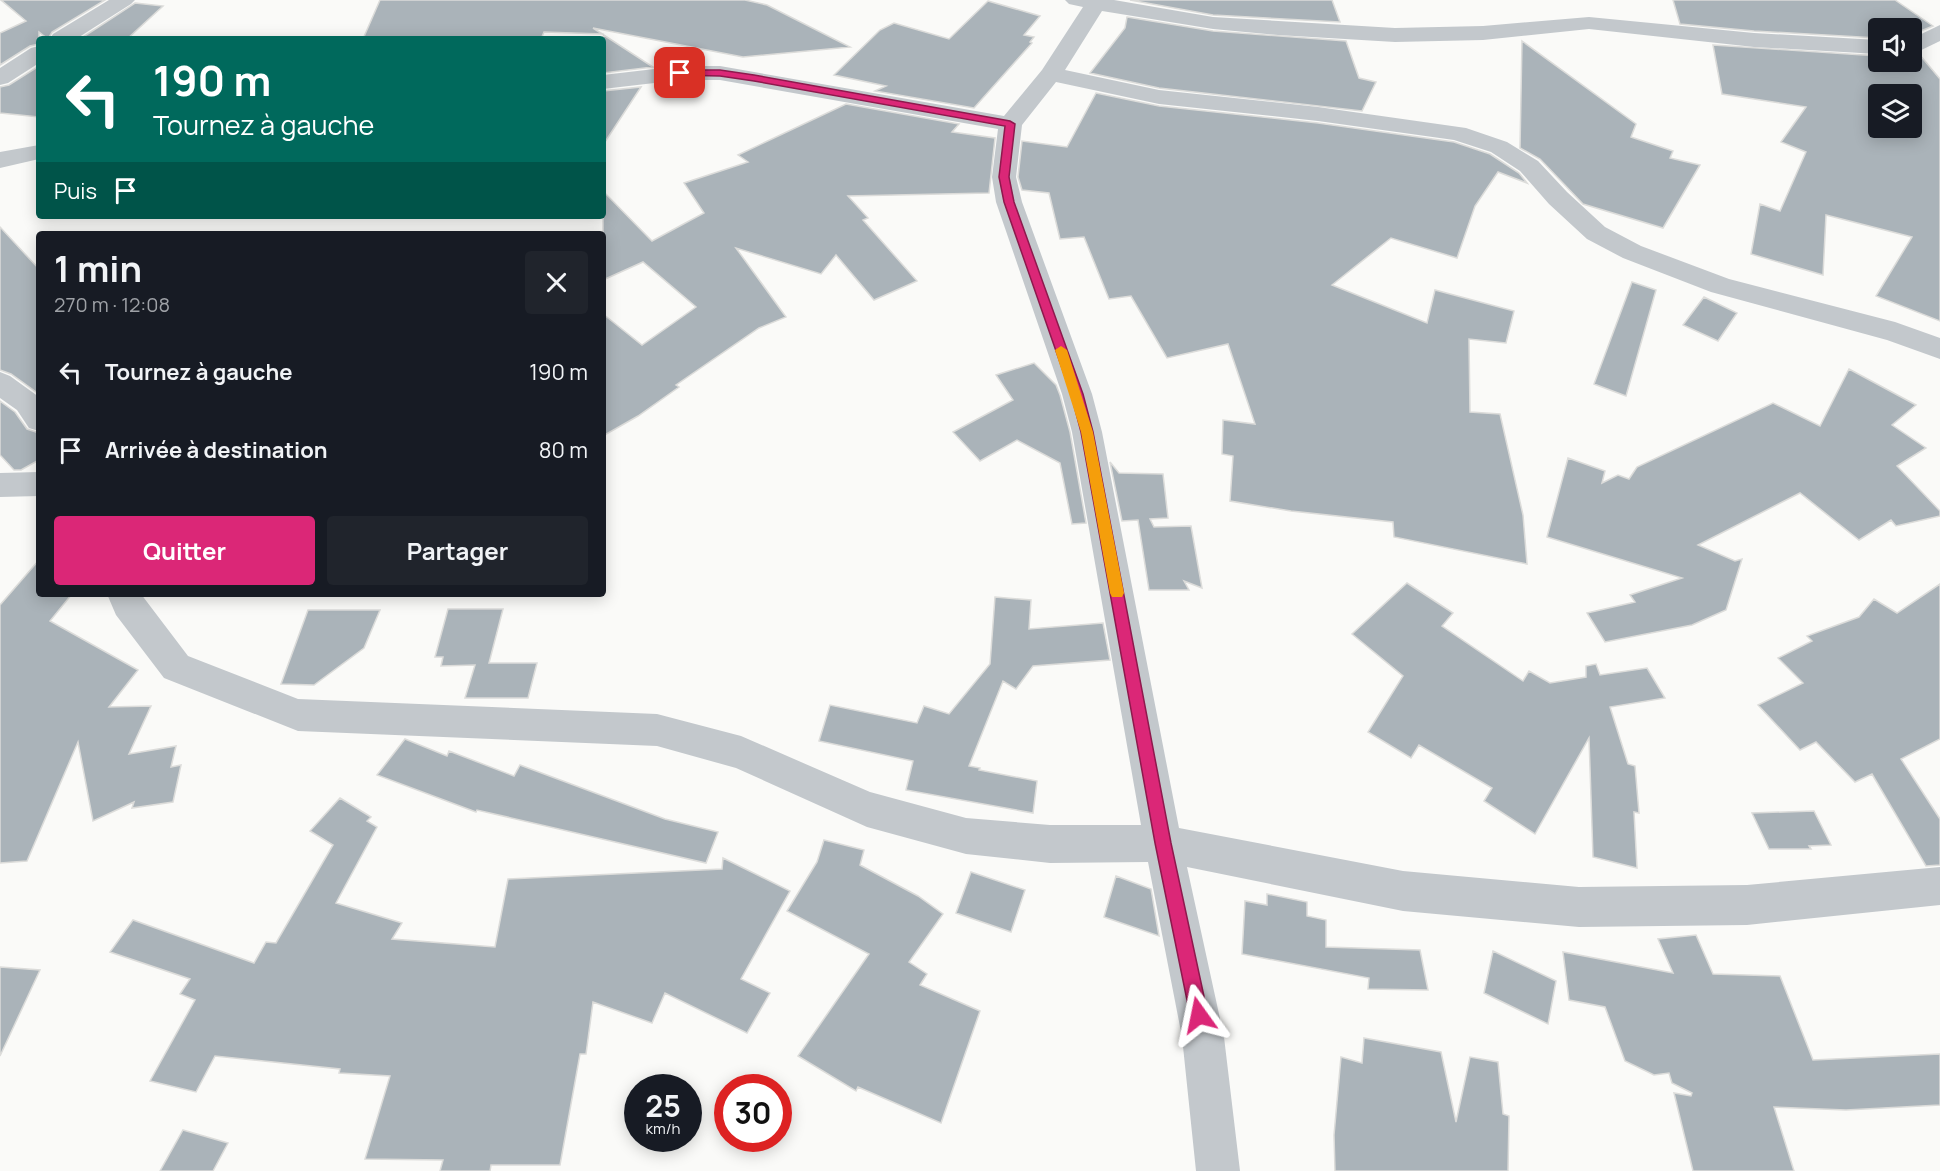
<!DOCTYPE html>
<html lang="fr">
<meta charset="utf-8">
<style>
body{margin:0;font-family:Manrope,sans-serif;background:#20242c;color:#f1f3f6;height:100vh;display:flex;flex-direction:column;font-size:22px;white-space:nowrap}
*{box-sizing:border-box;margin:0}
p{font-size:20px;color:#9ea1a6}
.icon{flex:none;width:33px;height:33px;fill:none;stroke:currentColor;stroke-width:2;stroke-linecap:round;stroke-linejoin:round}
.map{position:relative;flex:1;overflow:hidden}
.drawer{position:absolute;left:36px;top:231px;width:570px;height:366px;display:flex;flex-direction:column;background:#171b24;border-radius:6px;box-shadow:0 3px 15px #0003}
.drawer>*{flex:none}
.guide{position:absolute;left:36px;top:36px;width:570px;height:183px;border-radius:6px;box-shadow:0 3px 15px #0003;background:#00695c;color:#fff;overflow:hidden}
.buttons{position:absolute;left:1868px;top:18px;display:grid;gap:12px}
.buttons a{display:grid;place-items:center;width:54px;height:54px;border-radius:6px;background:#171b24;box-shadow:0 3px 15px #0003;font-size:30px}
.speed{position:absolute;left:624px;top:1074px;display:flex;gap:12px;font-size:30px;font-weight:700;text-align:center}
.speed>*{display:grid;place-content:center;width:78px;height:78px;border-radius:50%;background:#171b24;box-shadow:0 3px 15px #0003;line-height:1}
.speed small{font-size:15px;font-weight:400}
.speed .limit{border:9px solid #d22;background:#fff;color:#111}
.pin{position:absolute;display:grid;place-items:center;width:51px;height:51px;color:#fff;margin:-26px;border-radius:12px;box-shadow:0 3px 9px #0006}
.me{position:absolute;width:66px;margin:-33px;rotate:348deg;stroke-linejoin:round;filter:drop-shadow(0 0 4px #0008)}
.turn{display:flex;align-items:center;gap:21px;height:126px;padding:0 18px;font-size:27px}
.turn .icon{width:78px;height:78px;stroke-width:2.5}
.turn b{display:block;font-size:42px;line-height:51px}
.then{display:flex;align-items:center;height:57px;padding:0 18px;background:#0003;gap:12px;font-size:22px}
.round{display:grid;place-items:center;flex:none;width:63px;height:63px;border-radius:6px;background:#20242c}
.summary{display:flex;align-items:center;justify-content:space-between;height:102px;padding:0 18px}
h1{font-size:36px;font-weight:700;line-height:45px}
.primary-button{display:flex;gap:12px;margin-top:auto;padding:12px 18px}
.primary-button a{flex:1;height:69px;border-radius:6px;background:#db2777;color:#fff;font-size:24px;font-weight:700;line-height:69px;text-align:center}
.primary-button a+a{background:#20242c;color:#f1f3f6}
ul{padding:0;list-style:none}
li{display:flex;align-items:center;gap:18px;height:78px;padding:0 18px}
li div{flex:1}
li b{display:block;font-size:22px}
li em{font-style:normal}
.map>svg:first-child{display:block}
</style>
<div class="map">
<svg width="1940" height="1171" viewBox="0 0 1940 1171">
<rect width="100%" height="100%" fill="#fafaf8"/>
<!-- building -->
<path fill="#aab3b9" stroke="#dcdcda" stroke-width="1.5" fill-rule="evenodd" d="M1 0H105L52 32 48 39 39 32V44L30 46 0 65V33L26 21Z
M380 0H745L767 5 850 47 743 57 593 28 653 67 603 73V34L544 32 541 39H363Z
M1130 0H1332L1340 22 1213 15Z
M1673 0H1895L1933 26 1911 35V28H1878V38L1754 31 1680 24Z
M988 1 1040 16 1024 35 1034 37 1030 42 1032 43 974 108 875 91 886 86 834 75 880 30 894 23 949 39Z
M135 3 163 6 127 39H80Z
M1127 17 1213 31 1346 41 1359 78 1376 82 1362 111 1159 88 1090 73 1125 28Z
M1522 41 1636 124 1631 137 1673 151 1670 158 1700 165 1663 228 1583 204 1540 159 1520 148Z
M1713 45 1878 56V62H1911V57L1919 54 1940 79V321L1876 296 1912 237 1826 215 1823 275 1751 254 1760 204 1780 211 1806 152 1781 142 1806 107 1722 94ZM1878 94H1911V128H1878Z
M39 66V117L0 113V87L9 85Z
M641 87 603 145V91Z
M1096 93 1159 106 1318 123 1454 142 1490 154 1519 173 1527 183 1498 172 1475 206 1457 258 1391 238 1332 285 1427 323 1435 290 1514 311 1506 343 1469 339 1470 412 1500 414 1523 515 1527 564 1394 537 1393 522 1291 511 1230 501 1233 456 1222 454 1223 420 1255 424 1228 344 1167 358 1131 296 1109 299 1084 237 1060 239 1049 193 1022 190 1018 177 1022 141 1067 147Z
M846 104 959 124 952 132 995 138 989 193 848 196 868 218 863 220 917 281 874 300 836 255 821 274 736 248 786 317 759 328 676 385 679 387 638 416 603 436V314L642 345 696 307 643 262 603 280V191L652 241 704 213 684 183 748 162 738 155Z
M0 227 39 269V394L11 374 0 370Z
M1632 282 1656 290 1626 396 1594 384Z
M1704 297 1737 313 1718 341 1683 325Z
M1034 363 1056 385 1060 395 1070 432 1086 523 1072 524 1060 463 1017 440 980 461 953 432 1013 400 996 375Z
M1849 369 1916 405 1892 425 1926 448 1897 466 1940 511V516L1896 526 1891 520 1859 540 1800 493 1698 545 1735 561 1742 559 1726 610 1692 625 1605 642 1587 613 1635 602 1630 595 1682 578 1547 537 1568 458 1605 471 1602 483 1618 475 1629 479 1637 467 1773 403 1820 426Z
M0 401 15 412 27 429 39 433V460L21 470H14L0 455Z
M1110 462 1119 473 1163 474 1168 518 1150 519 1154 527 1191 526 1202 588 1184 581 1189 590H1149L1138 520 1122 521Z
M39 560V594H72L50 621 138 670 109 707 151 706 129 754 176 746 171 767 181 765 173 802 132 808 134 802 93 821 78 742 27 861 0 863V605Z
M1407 583 1453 613 1442 626 1523 681 1529 671 1550 683 1586 677V666L1596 664 1600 675 1647 668 1665 698 1610 707 1628 764 1635 766 1639 813 1634 812 1637 868 1593 857 1589 738 1535 834 1484 801 1492 788 1419 745 1411 758 1368 732 1403 676 1352 634Z
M1940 584V739L1901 759 1940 819V865L1926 866 1872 774 1855 782 1816 742 1800 750 1758 705 1803 683 1778 658 1812 641 1807 636 1859 617 1874 599 1897 613Z
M995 597 1031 600 1029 629 1103 623 1110 660 1033 666 1016 689 1003 681 969 766 980 768 979 770 1037 781 1033 813 906 790 913 761 819 741 830 705 917 723 924 706 949 714 990 664Z
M448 609H503L489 663H537L528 698H465L475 665 441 666 443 657H435Z
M308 610H380L364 648 314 685 281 684Z
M405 739 447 756 449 751 514 776 520 765 665 819 718 832 706 863 477 810 476 812 377 775Z
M340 798 371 817 367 821 377 827 336 903 402 923 392 939 495 947 508 879 722 869 723 858 790 891 741 979 770 993 747 1033 665 993 652 1023 593 1002 586 1054H580L560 1165H491L490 1171H440L443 1160 365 1159 390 1076 339 1073 340 1069 215 1056 196 1092 150 1081 195 1000 180 994 190 979 110 952 133 920 254 963 266 942 276 943 333 845 310 831Z
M1814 811 1831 845 1809 846 1811 849H1769L1752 813Z
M824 840 864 850 860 865 918 896 943 914 909 962 927 974 920 985 980 1011 941 1123 858 1087 856 1091 798 1056 869 954 787 911 817 862Z
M971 872 1025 890 1011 932 956 913Z
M1116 876 1151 889 1159 936 1104 917Z
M1267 894 1307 902V916L1326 920V947L1420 950 1428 990 1368 989 1369 978 1242 954 1245 901 1267 905Z
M1696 935 1713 974 1780 976 1813 1060 1940 1054V1105L1846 1110 1774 1107 1794 1171H1693L1674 1093 1691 1096 1692 1093 1672 1083 1669 1073 1654 1075 1625 1061 1605 1007 1569 1000 1563 952 1673 973 1658 939Z
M1493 951 1556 981 1548 1024 1484 993Z
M0 967 40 970 0 1056Z
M1364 1038 1441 1052 1456 1122 1470 1057 1498 1062 1503 1114 1509 1116 1508 1171H1335L1334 1135 1341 1057 1362 1063Z
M183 1130 228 1143 213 1171H160Z"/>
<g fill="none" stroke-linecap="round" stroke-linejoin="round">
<!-- street -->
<path fill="#c3c8cc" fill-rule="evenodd" d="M109 0H135L131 4 76 39H50L53 34Z
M1065 0H1114L1213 17 1395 28 1483 26 1589 17 1754 33 1878 40V54L1754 47 1589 29 1483 40 1395 42 1278 35 1213 29 1102 11 1065 70 1159 90 1318 107 1466 128 1507 142 1538 161 1567 192 1605 227 1641 246 1729 279 1895 322 1940 338V359L1887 340 1711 292 1623 258 1587 239 1549 204 1520 171 1491 152 1454 140 1318 121 1159 104 1056 82 1022 125 1016 177 1022 202 1092 394 1102 432 1179 828 1403 871 1579 887 1747 885 1940 867V905L1747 925 1579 927 1403 911 1187 867 1224 1037 1240 1171H1196L1182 1037 1148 862 1050 863 966 854 867 827 736 768 657 746 298 731 164 678 116 615 107 594H141L188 656 298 699 657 714 741 736 870 792 966 818 1050 825H1141L1072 432 1062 394 996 202 992 177 998 129 720 80H680L603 89V75L680 66H720L1004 116 1042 70 1083 7 1069 4Z
M1940 25V41L1911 55V39Z
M39 46V63L8 83 0 85V68L31 48Z
M39 145V159L0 168V152Z
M0 372 10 376 39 397V431L29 428 17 410 0 398Z
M39 472V496L0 497V473Z"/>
</g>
<!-- route -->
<path fill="#db2777" stroke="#8e194d" stroke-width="1.5" d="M680 70H720L754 75 1010 121 1015 124 1009 177 1014 202 1083 394 1093 432 1171 843 1208 1015 1205 1021 1199 1024 1193 1021 1190 1015 1155 843 1081 432 1071 394 1004 202 999 177 1005 126 754 81 720 76 677 75V71Z"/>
<!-- slow -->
<path fill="#f59e0b" d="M1061 346 1067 350 1093 432 1124 593 1122 597H1112L1110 593 1081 432 1055 350Z"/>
</svg>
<div class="buttons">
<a><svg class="icon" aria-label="sound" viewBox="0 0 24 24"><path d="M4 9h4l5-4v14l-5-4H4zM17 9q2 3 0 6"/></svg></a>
<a><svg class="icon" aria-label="layers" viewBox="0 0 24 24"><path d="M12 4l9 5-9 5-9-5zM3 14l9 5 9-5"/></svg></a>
</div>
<div class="speed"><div>25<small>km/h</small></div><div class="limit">30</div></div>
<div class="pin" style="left:680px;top:73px;background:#d93025"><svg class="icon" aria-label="arrive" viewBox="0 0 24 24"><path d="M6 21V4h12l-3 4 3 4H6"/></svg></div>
<svg class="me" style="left:1199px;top:1015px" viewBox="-20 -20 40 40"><path d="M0-17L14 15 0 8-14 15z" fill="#db2777" stroke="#fff" stroke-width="4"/></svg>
<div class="guide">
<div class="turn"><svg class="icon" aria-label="left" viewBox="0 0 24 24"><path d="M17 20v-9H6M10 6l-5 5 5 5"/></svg><div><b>190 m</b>Tournez à gauche</div></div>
<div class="then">Puis<svg class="icon" aria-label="arrive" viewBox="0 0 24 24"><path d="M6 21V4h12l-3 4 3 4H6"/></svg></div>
</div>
<section class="drawer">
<div class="summary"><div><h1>1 min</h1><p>270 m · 12:08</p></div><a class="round"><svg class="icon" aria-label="close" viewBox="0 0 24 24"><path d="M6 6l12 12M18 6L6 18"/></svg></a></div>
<ul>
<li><svg class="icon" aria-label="left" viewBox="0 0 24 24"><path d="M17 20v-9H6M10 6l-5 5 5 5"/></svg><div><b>Tournez à gauche</b></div><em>190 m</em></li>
<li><svg class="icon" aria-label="arrive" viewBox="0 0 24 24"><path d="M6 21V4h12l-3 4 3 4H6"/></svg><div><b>Arrivée à destination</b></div><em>80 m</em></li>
</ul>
<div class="primary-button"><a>Quitter</a><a>Partager</a></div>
</section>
</div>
